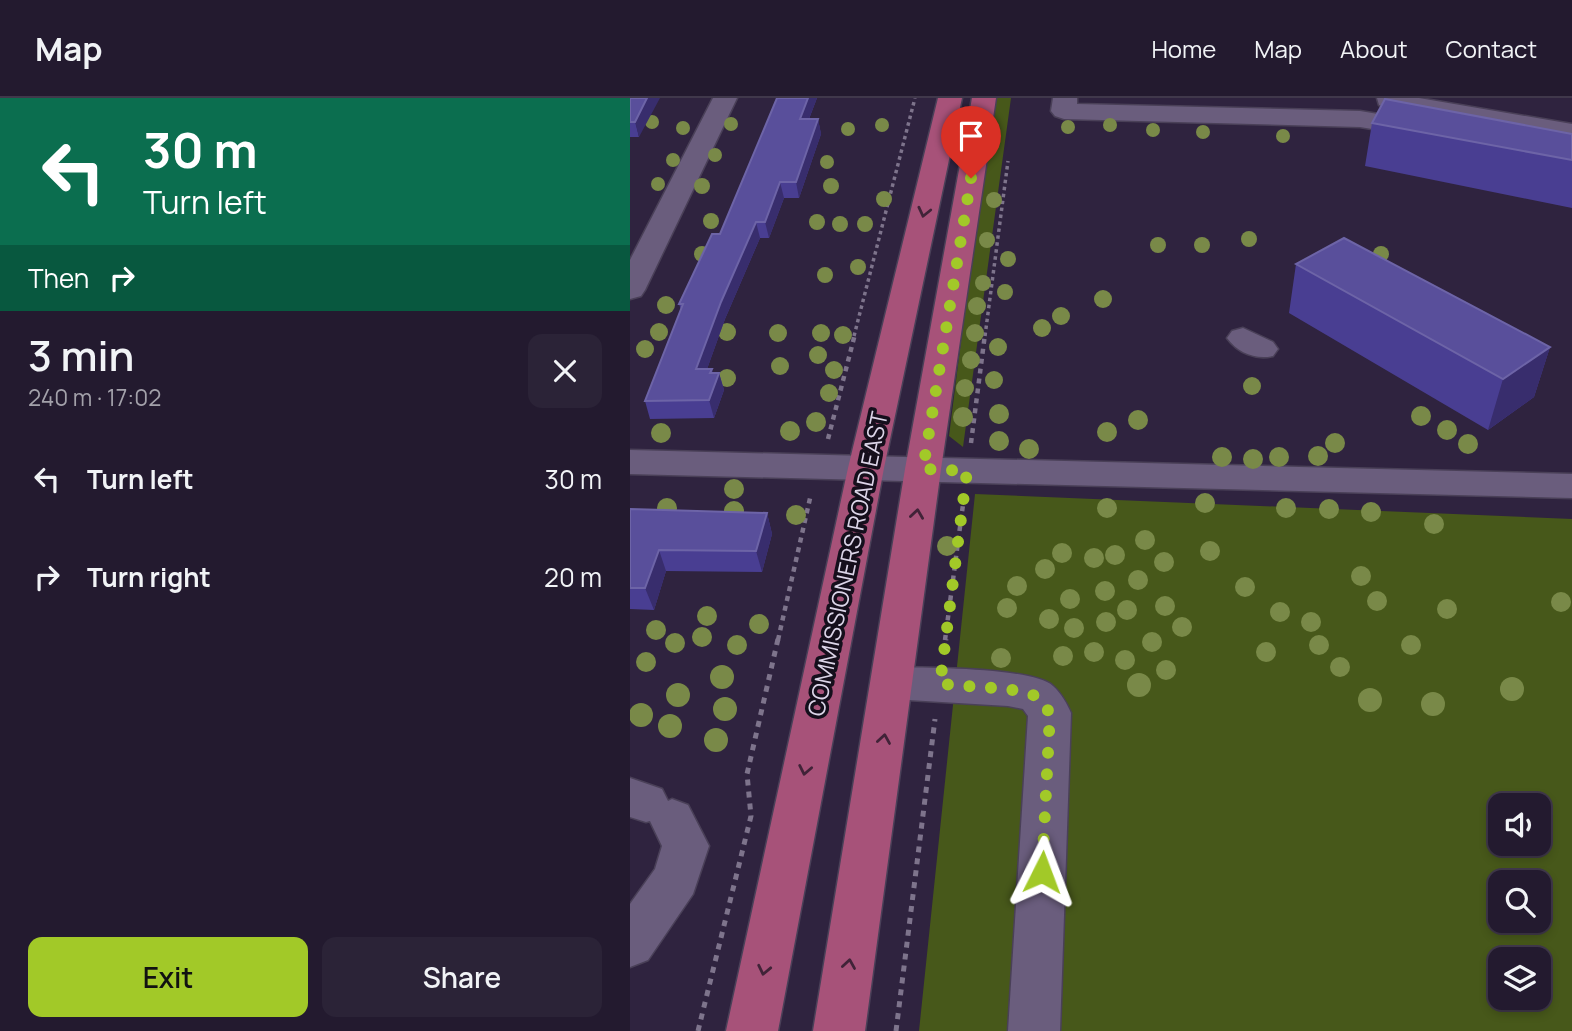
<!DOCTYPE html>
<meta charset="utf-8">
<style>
body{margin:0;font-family:Manrope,sans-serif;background:#2b2337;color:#f1f3f6;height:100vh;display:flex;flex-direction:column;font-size:26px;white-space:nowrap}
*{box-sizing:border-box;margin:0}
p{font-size:23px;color:#a3a1aa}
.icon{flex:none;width:38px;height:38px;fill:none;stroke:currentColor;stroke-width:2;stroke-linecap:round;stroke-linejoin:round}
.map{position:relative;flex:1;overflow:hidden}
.panel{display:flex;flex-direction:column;background:#231a2f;width:630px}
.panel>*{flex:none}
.hud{background:#0b6e4f;color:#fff;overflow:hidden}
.controls{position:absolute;left:858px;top:695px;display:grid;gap:14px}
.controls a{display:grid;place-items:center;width:63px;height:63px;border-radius:14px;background:#231a2f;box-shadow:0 4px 10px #0003,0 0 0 2px #40384b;font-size:35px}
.pin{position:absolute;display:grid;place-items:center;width:60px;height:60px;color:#fff;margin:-72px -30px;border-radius:50% 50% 50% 0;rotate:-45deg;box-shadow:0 0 7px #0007}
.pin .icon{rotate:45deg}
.me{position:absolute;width:77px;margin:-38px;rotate:3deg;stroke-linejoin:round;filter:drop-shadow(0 0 5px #0008)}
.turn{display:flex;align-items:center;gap:24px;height:147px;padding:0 28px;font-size:32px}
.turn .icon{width:91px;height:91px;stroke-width:2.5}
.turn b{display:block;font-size:49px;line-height:60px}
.then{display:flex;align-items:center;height:66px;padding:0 28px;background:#0003;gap:14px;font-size:26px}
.round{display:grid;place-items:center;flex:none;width:74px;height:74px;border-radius:14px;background:#2b2337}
.headline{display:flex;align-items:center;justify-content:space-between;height:119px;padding:0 28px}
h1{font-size:42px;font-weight:600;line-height:52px}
.cta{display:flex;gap:14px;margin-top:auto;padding:14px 28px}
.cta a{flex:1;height:80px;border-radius:14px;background:#a2c928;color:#111;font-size:28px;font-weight:600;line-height:80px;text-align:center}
.cta a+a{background:#2b2337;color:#f1f3f6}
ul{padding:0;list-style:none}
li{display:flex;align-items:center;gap:21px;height:98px;padding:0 28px}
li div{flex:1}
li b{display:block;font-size:26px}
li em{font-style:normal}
header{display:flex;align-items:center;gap:42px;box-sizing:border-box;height:98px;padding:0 35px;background:#231a2f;border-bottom:2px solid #40384b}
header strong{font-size:33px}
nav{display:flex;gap:38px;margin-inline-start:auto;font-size:24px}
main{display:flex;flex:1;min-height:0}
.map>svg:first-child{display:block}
</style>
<header>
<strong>Map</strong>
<nav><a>Home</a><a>Map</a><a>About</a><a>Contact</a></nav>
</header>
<main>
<section class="panel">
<div class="hud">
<div class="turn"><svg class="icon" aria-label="left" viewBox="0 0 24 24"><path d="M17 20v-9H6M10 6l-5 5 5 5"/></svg><div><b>30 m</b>Turn left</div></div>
<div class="then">Then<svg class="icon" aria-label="right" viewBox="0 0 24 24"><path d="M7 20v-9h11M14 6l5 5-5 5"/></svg></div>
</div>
<div class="headline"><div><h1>3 min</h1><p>240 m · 17:02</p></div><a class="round"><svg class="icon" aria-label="close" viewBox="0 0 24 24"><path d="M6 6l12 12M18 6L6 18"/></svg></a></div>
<ul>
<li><svg class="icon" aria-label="left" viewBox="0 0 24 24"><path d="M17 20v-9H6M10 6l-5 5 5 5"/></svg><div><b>Turn left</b></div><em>30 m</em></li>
<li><svg class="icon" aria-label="right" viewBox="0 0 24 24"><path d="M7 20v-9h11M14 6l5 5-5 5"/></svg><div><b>Turn right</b></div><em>20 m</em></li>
</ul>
<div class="cta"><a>Exit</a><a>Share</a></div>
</section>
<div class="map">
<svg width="942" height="933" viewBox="0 0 942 933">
<rect width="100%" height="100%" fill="#2f233f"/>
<!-- green -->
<path fill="#47581a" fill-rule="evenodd" d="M365 0H381L333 349 319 338 356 46Z
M345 396 942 421V933H289ZM870 707H908V746H870ZM870 784H908V822H870ZM870 861H908V900H870Z"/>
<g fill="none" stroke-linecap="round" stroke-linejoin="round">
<!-- minor casing -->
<g stroke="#4a4058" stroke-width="3">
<path id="minor" d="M83 0H107L15 192 11 198 0 201V162Z
M423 0H447V6L730 13 796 24 805 27 809 32 805 37 796 40 730 29 434 21 425 18 421 13Z
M747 0H789L942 26V42L758 9 749 7Z
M613 230 643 244 648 251 643 258C626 262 608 255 597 240L602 233Z
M0 352 942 376V400L0 376Z
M262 569C294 570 402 569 423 588 431 595 437 606 441 615L430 933H378L398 618 393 611 378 608 262 601 247 597 241 585 247 573Z
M0 680 32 691 38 703 42 701 58 707 79 748 63 796 18 862 0 869V806L25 771 32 748 20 723 16 724 0 719Z"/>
</g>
<!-- major casing -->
<g stroke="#4a4058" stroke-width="3">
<path id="major" d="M308 0H332L254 370 148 933H96L218 370Z
M342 0H366L311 371 235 933H183L275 371Z"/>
</g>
<!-- path-far2 -->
<path stroke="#7e748c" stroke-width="3.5" stroke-dasharray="3.5 3.5" stroke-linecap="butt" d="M224 238 285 0
M355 238 378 63"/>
<!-- path-far1 -->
<path stroke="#7e748c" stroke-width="4.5" stroke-dasharray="5 5" stroke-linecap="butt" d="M198 341 225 236
M341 345 355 236
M148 542 181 396
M315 542 334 399"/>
<!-- path -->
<path stroke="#7e748c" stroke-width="5" stroke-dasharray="6 6" stroke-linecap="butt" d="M314 554 316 541
M68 933 121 718 117 676 148 541
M266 933 305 621"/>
<!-- minor -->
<use href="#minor" fill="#6a5d7d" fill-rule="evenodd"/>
<!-- major -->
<use href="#major" fill="#a75279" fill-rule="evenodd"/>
</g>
<!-- trees -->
<g fill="#798948">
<circle cx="22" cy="24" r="7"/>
<circle cx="101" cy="26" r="7"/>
<circle cx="252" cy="27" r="7"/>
<circle cx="480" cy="27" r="7"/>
<circle cx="438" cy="29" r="7"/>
<circle cx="53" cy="30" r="7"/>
<circle cx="218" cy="31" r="7"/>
<circle cx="523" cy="32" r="7"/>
<circle cx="573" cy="34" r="7"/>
<circle cx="653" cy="38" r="7"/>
<circle cx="85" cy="57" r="7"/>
<circle cx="43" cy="62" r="7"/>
<circle cx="197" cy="64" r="7"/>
<circle cx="28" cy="86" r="7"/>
<circle cx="72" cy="88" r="8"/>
<circle cx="201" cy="88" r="8"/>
<circle cx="254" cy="101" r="8"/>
<circle cx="364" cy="102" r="8"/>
<circle cx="81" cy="123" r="8"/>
<circle cx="187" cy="124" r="8"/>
<circle cx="210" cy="126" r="8"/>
<circle cx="235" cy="126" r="8"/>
<circle cx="619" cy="141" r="8"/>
<circle cx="357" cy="142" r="8"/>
<circle cx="528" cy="147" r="8"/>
<circle cx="572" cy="147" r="8"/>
<circle cx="72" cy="156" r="8"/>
<circle cx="751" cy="156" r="8"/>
<circle cx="378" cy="161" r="8"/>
<circle cx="228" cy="169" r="8"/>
<circle cx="195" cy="177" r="8"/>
<circle cx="353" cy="185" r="8"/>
<circle cx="375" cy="194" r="8"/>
<circle cx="473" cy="201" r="9"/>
<circle cx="36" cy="207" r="9"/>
<circle cx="347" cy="208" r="9"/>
<circle cx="431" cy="218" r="9"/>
<circle cx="412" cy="230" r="9"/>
<circle cx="29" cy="234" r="9"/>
<circle cx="97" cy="234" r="9"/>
<circle cx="148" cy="235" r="9"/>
<circle cx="191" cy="235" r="9"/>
<circle cx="345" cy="235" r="9"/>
<circle cx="213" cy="237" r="9"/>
<circle cx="368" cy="249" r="9"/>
<circle cx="15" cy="251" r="9"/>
<circle cx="188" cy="257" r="9"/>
<circle cx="341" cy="262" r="9"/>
<circle cx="150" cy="268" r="9"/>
<circle cx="204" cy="272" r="9"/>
<circle cx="97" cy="280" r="9"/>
<circle cx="364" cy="282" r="9"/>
<circle cx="622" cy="288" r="9"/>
<circle cx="335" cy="290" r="9"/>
<circle cx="199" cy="295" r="9"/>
<circle cx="369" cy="316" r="10"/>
<circle cx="791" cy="318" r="10"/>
<circle cx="333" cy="319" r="10"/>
<circle cx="508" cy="322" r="10"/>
<circle cx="186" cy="324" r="10"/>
<circle cx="817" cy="332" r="10"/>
<circle cx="160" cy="333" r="10"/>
<circle cx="477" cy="334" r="10"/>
<circle cx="31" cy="335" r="10"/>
<circle cx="369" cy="343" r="10"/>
<circle cx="705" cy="345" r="10"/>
<circle cx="838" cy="346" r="10"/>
<circle cx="399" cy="351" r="10"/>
<circle cx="688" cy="358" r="10"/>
<circle cx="592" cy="359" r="10"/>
<circle cx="649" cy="359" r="10"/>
<circle cx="623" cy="361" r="10"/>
<circle cx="104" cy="391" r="10"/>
<circle cx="575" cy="405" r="10"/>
<circle cx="37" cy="410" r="10"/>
<circle cx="477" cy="410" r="10"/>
<circle cx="656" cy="410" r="10"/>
<circle cx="699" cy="411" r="10"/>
<circle cx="104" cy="413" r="10"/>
<circle cx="741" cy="414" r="10"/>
<circle cx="166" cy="417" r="10"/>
<circle cx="804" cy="426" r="10"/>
<circle cx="515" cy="442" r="10"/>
<circle cx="317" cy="448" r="10"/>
<circle cx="580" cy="453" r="10"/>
<circle cx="432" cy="455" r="10"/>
<circle cx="485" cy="457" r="10"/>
<circle cx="464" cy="460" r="10"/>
<circle cx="534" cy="464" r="10"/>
<circle cx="415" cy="471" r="10"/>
<circle cx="731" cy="478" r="10"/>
<circle cx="508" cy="482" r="10"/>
<circle cx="387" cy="488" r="10"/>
<circle cx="615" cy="489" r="10"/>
<circle cx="475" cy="493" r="10"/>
<circle cx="440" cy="501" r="10"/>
<circle cx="747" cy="503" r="10"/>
<circle cx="931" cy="504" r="10"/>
<circle cx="535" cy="508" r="10"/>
<circle cx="377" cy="510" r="10"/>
<circle cx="817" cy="511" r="10"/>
<circle cx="497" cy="512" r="10"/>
<circle cx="650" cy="514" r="10"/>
<circle cx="77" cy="518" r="10"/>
<circle cx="419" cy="521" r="10"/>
<circle cx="476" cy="524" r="10"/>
<circle cx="681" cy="524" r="10"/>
<circle cx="129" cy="526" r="10"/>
<circle cx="552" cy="529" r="10"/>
<circle cx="444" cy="530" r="10"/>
<circle cx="26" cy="532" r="10"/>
<circle cx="72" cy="539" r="10"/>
<circle cx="522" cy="544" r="10"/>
<circle cx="45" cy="545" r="10"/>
<circle cx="107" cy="547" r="10"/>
<circle cx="689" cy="547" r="10"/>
<circle cx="781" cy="547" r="10"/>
<circle cx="464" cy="554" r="10"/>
<circle cx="636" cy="554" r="10"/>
<circle cx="433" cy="558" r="10"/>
<circle cx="371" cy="560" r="10"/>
<circle cx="495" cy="562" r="10"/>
<circle cx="16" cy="564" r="10"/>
<circle cx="710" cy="569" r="10"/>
<circle cx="536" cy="572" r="10"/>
<circle cx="92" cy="579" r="12"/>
<circle cx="509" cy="587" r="12"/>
<circle cx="882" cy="591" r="12"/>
<circle cx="48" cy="597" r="12"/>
<circle cx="740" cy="602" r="12"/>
<circle cx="803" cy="606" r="12"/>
<circle cx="95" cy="611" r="12"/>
<circle cx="11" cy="617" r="12"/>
<circle cx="40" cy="628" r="12"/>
<circle cx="86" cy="642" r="12"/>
</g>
<!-- wall -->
<path fill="#493e92" d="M0 0 9 39H0Z
M147 0H187L179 21H188L191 36 169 100H154L139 140H130L95 221 77 271 83 275H89L94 292 84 320 20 321 15 303 51 212 49 206 90 136Z
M742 25 942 36V110L735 68Z
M666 166 920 249 904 299 858 332 659 215Z
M0 411 137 415 142 436 132 474 36 473 24 512 0 511Z"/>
<!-- shaded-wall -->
<path fill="#382d6d" d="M17 0H30L9 39 5 24Z
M178 0H187L173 36 170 21Z
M188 21 191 36 169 100 166 84Z
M150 84 154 100 139 140 135 124Z
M126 124 130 140 95 221 71 288 66 271 91 204Z
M920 249 904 299 858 332 873 281Z
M82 271 86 285 89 275 94 292 84 320 79 302 80 275Z
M137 415 142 436 132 474 126 453Z
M29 452 36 473 24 512 15 490Z"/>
<!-- building -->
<path fill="#594f9b" stroke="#6d64a7" stroke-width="2" d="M0 0H17L5 24H0Z
M147 0H178L170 21H188L166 84H150L135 124H126L91 204 66 271H82L80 275H89L79 302 15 303 53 206H49L82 136H90Z
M755 1 942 36V62L742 25Z
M714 140 920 249 873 281 666 166Z
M0 411 137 415 126 453 29 452 15 490H0Z"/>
<!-- one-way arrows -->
<defs><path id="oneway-chevron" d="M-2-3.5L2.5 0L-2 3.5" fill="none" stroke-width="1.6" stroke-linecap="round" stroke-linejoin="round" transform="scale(1.75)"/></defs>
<g stroke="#412338">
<use href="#oneway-chevron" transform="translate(294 114) rotate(103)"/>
<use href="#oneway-chevron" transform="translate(287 416) rotate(-82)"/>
<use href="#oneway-chevron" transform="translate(254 641) rotate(-81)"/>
<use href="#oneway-chevron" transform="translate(175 672) rotate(101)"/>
<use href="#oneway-chevron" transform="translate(219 866) rotate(-81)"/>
<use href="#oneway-chevron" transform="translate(134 872) rotate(102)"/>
</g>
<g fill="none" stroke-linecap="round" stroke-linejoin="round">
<!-- route -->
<path stroke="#a2c928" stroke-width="12" stroke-dasharray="0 21.6" d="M341 80 293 371 337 373 310 586 378 591 407 598 420 615 412 774"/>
</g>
<g text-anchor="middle" stroke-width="7" stroke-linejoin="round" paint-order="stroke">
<!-- street labels -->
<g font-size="23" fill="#dcd5e8" stroke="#150f1c">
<text transform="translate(218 466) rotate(-78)" y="8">COMMISSIONERS ROAD EAST</text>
</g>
</g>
</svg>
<div class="controls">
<a><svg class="icon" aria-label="sound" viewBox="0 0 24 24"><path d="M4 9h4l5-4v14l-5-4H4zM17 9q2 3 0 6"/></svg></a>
<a><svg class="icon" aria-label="search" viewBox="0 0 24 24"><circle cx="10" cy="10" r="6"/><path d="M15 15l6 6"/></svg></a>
<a><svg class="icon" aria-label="layers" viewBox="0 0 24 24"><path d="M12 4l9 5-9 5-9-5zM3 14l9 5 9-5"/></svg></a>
</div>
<div class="pin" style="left:341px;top:80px;background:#d93025"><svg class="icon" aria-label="arrive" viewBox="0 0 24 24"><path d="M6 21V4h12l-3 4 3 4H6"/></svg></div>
<svg class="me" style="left:412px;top:774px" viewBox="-20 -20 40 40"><path d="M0-17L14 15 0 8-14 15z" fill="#a2c928" stroke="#fff" stroke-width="4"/></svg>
</div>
</main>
